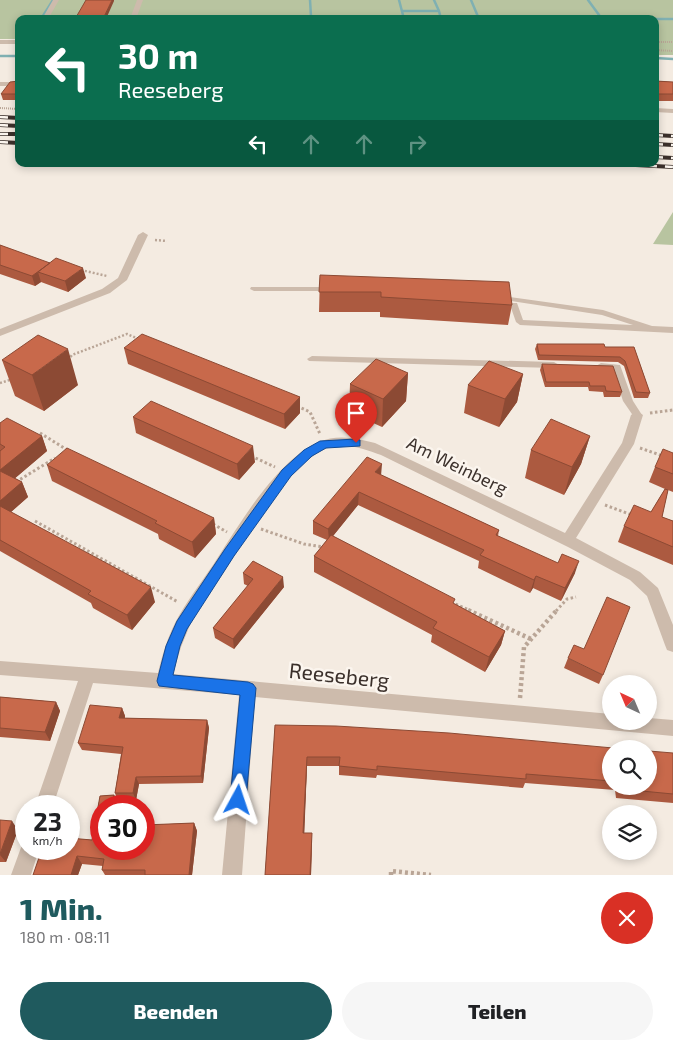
<!DOCTYPE html>
<html lang="de">
<meta charset="utf-8">
<style>
body{margin:0;font-family:"Exo 2",sans-serif;background:#f6f6f6;color:#202124;height:100vh;display:flex;flex-direction:column;font-size:19px;white-space:nowrap}
*{box-sizing:border-box;margin:0}
p{font-size:16px;color:#757577}
.icon{flex:none;width:28px;height:28px;fill:none;stroke:currentColor;stroke-width:2;stroke-linecap:round;stroke-linejoin:round}
.map{position:relative;height:875px;overflow:hidden}
.sheet{display:flex;flex-direction:column;background:#fff;flex:1}
.sheet>*{flex:none}
.banner{position:absolute;left:15px;top:15px;width:644px;height:152px;border-radius:10px;box-shadow:0 2px 8px #0003;background:#0b6e4f;color:#fff;overflow:hidden}
.needle{width:32px;rotate:316deg}
.fabs{position:absolute;left:602px;top:675px;display:grid;gap:10px}
.fabs a{display:grid;place-items:center;width:55px;height:55px;border-radius:50%;background:#fff;box-shadow:0 2px 8px #0003;font-size:25px}
.speed{position:absolute;left:15px;top:795px;display:flex;gap:10px;font-size:25px;font-weight:700;text-align:center}
.speed>*{display:grid;place-content:center;width:65px;height:65px;border-radius:50%;background:#fff;box-shadow:0 2px 8px #0003;line-height:1}
.speed small{font-size:12px;font-weight:400}
.speed .limit{border:8px solid #d22;background:#fff;color:#111}
.pin{position:absolute;display:grid;place-items:center;width:42px;height:42px;color:#fff;margin:-51px -21px;border-radius:50% 50% 50% 0;rotate:-45deg;box-shadow:0 0 5px #0007}
.pin .icon{rotate:45deg}
.me{position:absolute;width:55px;margin:-28px;rotate:5deg;stroke-linejoin:round;filter:drop-shadow(0 0 4px #0008)}
.turn{display:flex;align-items:center;gap:18px;height:105px;padding:0 20px;font-size:22px}
.turn .icon{width:65px;height:65px;stroke-width:2.5}
.turn b{display:block;font-size:35px;line-height:42px}
.lanes{display:flex;align-items:center;height:48px;padding:0 20px;background:#0003;justify-content:center;gap:25px;direction:ltr}
.lanes .off{opacity:.35}
.round{display:grid;place-items:center;flex:none;width:52px;height:52px;border-radius:26px;background:#f6f6f6}
.overview{display:flex;align-items:center;justify-content:space-between;height:85px;padding:0 20px}
h1{font-size:30px;font-weight:800;line-height:38px;color:#1f5a5e}
.primary-button{display:flex;gap:10px;margin-top:auto;padding:10px 20px}
.primary-button a{flex:1;height:58px;border-radius:30px;background:#1f5a5e;color:#fff;font-size:20px;font-weight:800;line-height:58px;text-align:center}
.primary-button a+a{background:#f6f6f6;color:#202124}
.map>svg:first-child{display:block}
</style>
<div class="map">
<svg width="673" height="875" viewBox="0 0 673 875">
<rect width="100%" height="100%" fill="#f4ebe1"/>
<!-- green -->
<path fill="#b8c4a0" d="M0 0H673V55H655V19H19V39H0Z
M673 212V245L653 244Z"/>
<g fill="none" stroke-linecap="round" stroke-linejoin="round">
<!-- stream -->
<path stroke="#7fb0b2" stroke-width="2.5" d="M310 0 311 16
M399 0 404 19
M434 0 439 11
M471 0 479 19
M588 0 602 19
M402 11H439L441 19
M41 19 53 0
M655 19H673
M0 56H19
M655 58 673 59"/>
<!-- path-far3 -->
<path stroke="#b9a596" stroke-width="2" stroke-dasharray="1 1" stroke-linecap="butt" d="M655 42H673
M655 50 673 51
M0 108 19 109"/>
<!-- path-far2 -->
<path stroke="#b9a596" stroke-width="2.5" stroke-dasharray="2 2" stroke-linecap="butt" d="M155 240 167 241
M81 270 107 276
M68 360 72 355 127 334 139 339
M0 383 13 379"/>
<!-- path-far1 -->
<path stroke="#b9a596" stroke-width="3" stroke-dasharray="2.5 2.5" stroke-linecap="butt" d="M297 406 310 412 320 434
M650 413 673 410
M40 433 69 451
M640 448 663 456
M251 456 275 467
M16 482 55 458
M605 505 632 515
M35 521 178 602
M213 524 227 532
M261 529 304 544 324 547
M451 602 471 611
M556 611 567 599 576 597"/>
<!-- path -->
<path stroke="#b9a596" stroke-width="4.5" stroke-dasharray="3 3" stroke-linecap="butt" d="M468 610 531 639
M520 698 524 647 557 610
M391 875V871L431 875"/>
<!-- service -->
<path fill="#cdbbac" fill-rule="evenodd" d="M251 287H331L335 289 331 291H254L250 289Z
M495 295 603 310 652 326 673 327V333L520 325 516 322 510 305 511 303H517L523 320 633 325 602 315 498 299 494 297Z
M312 356 554 362 559 365 554 368 309 361 307 359Z
M601 363 620 365 633 401 642 415 640 417H634L623 401 613 370 598 368 596 366Z"/>
<!-- minor -->
<path fill="#cdbbac" fill-rule="evenodd" d="M53 0H59L48 19H42Z
M137 0H143L136 19H130Z
M0 40H19V44H0Z
M0 82H19V86H0Z
M655 108 673 109V113L655 112Z
M143 232 148 235 127 280 110 293 0 336V329L102 289 118 278 138 235Z
M637 411 643 415 634 444 576 538 640 572 658 588 673 625V652L667 650 665 645 647 596 630 580 568 547 381 455C365 449 345 442 328 448 291 461 249 534 227 567 215 586 201 605 190 625L181 647 173 674 611 714V721H649V718L673 720V736L255 697 242 875H222L239 695 93 683 53 806H35L78 681 0 675V661L158 673C162 656 167 639 175 623 186 602 200 584 213 565 237 528 277 459 319 442 337 434 356 438 375 443L565 533 622 443 631 415Z
M26 841V849H39L31 875H11L23 842Z"/>
<!-- rail casing -->
<g stroke="#3b302b" stroke-width="4">
<path id="rail" d="M0 117 19 118
M0 125 19 126
M0 134H19
M655 135 673 136
M0 142 19 143
M655 144 673 145
M655 157 673 158
M617 164 673 167"/>
</g>
<!-- rail -->
<use href="#rail" stroke="#fbf5ee" stroke-width="2.5" stroke-dasharray="8" stroke-linecap="butt"/>
</g>
<!-- wall -->
<path fill="#ac5a40" d="M19 81V100H3L1 94Z
M655 81 673 82V101H655Z
M0 245 86 278 68 292 41 282 35 286 0 274Z
M320 275 512 305 508 325 380 317V312H319Z
M537 344 605 347H634L650 393 648 398H634L624 366 618 362 538 360 535 349Z
M124 348 300 397V413L285 429 128 364Z
M2 360 78 385 44 411 15 396Z
M542 364 622 392 620 397H604L603 392 589 391 588 387H545L540 370Z
M408 373 406 401 382 427 349 412 350 384Z
M523 374 517 402 499 427 464 413 468 385Z
M133 417 255 462 239 480 136 433Z
M0 423 42 436 47 451 15 478 22 482 28 497 11 512 155 602 132 630 93 608 91 603 0 551Z
M590 436 581 464 564 495 525 478 531 450Z
M673 453V492L668 490 662 517 673 521V565L618 542 624 526 651 512 665 489 649 482 655 467Z
M47 465 214 518 216 534 195 558 159 539 158 534 52 481Z
M381 475 499 530 498 536 575 573 561 601 533 588 530 593 478 568 479 561 358 505 333 536 454 604 505 631 501 645 485 672 431 642 432 635 314 572V556L327 540 313 534V521Z
M243 573 284 587 234 649 215 638 213 628 248 586 244 584Z
M568 658 603 675 599 684 564 668Z
M0 697 56 702 60 711 50 741 0 737Z
M122 708 125 716V718L207 720 209 728 203 783 139 784 136 800 118 801 115 793 121 754 82 750 78 743Z
M275 725 611 749V786H649L673 753V803L616 798 615 790 525 783 523 788 377 775 376 778 339 775V766H307L304 833 312 841 311 875H265Z
M114 795 118 803 117 806H101V849H144V825L194 823 197 831 192 875H105L102 870 103 866 82 864 78 875H33L42 849H69V838L92 840 100 796Z
M0 820 18 830 6 862H0Z"/>
<!-- shaded-wall -->
<path fill="#8c4a34" d="M112 0H114V1L106 19H103Z
M83 268 86 278 68 292 65 281Z
M38 272 41 282 35 286 32 276Z
M68 349 78 385 44 411 32 375Z
M408 373 406 401 382 427 383 399Z
M523 374 517 402 499 427 505 399Z
M300 397V413L285 429 284 414Z
M42 436 47 451 6 486 0 470Z
M590 436 581 464 564 495 572 467Z
M253 446 255 462 239 480 237 464Z
M382 464 381 476 375 472Z
M22 482 28 497 3 519 0 512V501Z
M359 492 358 505 329 541 328 529Z
M214 518 216 534 195 558 192 542Z
M579 561 575 573 561 601 565 588Z
M536 576 533 588 530 593 534 580Z
M283 577 284 587 234 649 233 639Z
M151 587 155 602 132 630 127 615Z
M505 631 501 645 485 672 489 657Z
M56 702 60 711 50 741 45 732Z
M122 708 125 716 123 726 119 718Z
M207 720 209 728 203 783 201 776Z
M307 757V766L304 841 303 833Z
M136 777 139 784 136 800 133 793Z
M114 795 118 803 117 806H112Z
M12 821 18 830 6 862 0 855Z
M194 823 197 831 192 875H189Z
M312 833V841L311 875H310Z
M77 856 82 864 78 875H71Z"/>
<!-- building -->
<path fill="#c8694b" stroke="#8c4a34" d="M86 0H112L103 19H75Z
M19 81V94H1L10 82Z
M655 81 673 82V94H655Z
M0 245 50 263 32 276 0 265Z
M56 258 83 268 65 281 38 272Z
M320 275 509 282 512 305 381 297V292H319Z
M142 334 300 397 284 414 124 348Z
M38 335 68 349 32 375 2 360Z
M537 344H604L605 347H634L650 393 636 392 625 361 620 357 539 355Z
M376 359 408 373 383 399 350 384Z
M489 361 523 374 505 399 468 385Z
M542 364 613 366 622 392 606 391 605 386H590L589 382H546Z
M151 401 253 446 237 464 133 417Z
M7 418 42 436 0 470V451L5 447 0 444V423Z
M551 419 590 436 572 467 531 450Z
M67 448 214 518 192 542 155 523 157 521 47 465Z
M663 449 673 453V474L655 467Z
M367 457 382 464 375 472 499 530 496 535 558 563 562 554 579 561 565 588 536 576 534 580 480 555 484 550 359 492 328 529 313 521Z
M0 471 22 482 0 501Z
M665 489 668 490 662 517 673 521V547L624 526 634 505 651 512Z
M0 506 151 587 127 615 88 594 91 591 0 540Z
M331 535 455 599 453 603 505 631 489 657 433 628 437 622 314 556Z
M253 561 283 577 233 639 213 628 253 579 243 573Z
M607 597 630 607 603 675 568 658 574 645 584 649Z
M0 697 56 702 45 732 0 728Z
M90 705 122 708 119 718 207 720 201 776 136 777 133 793H115L123 747 78 743Z
M275 725 336 726 449 733 624 749H611V781L526 774V779L377 766V770L339 766 340 757H307L303 833H312L310 875H265Z
M649 751 673 753V794L621 789V786H649Z
M114 795 112 806H101V849H144V825L194 823 189 875H145V870H102L104 859 77 856 71 875H33L42 849H69V838L92 840 100 796Z
M0 820 12 821 0 854Z"/>
<!-- route -->
<path fill="#1a73e8" stroke="#114b97" d="M356 439 360 440V446L326 448 312 456 291 476 234 556 187 629 180 646 173 675 248 682 253 684 256 688 246 800 244 806 238 809 232 806 230 800 240 695 159 686 157 681 166 646 177 621 225 549 282 470 304 450 320 441Z"/>
<g text-anchor="middle" stroke-width="5" stroke-linejoin="round" paint-order="stroke">
<!-- street labels -->
<g font-size="18" fill="#3b302b" stroke="#fbf5ee">
<text transform="translate(457 466) rotate(26)" y="6">Am Weinberg</text>
</g>
<!-- near-street labels -->
<g font-size="21" fill="#3b302b" stroke="#fbf5ee">
<text transform="translate(339 676) rotate(6)" y="7">Reeseberg</text>
</g>
</g>
</svg>
<div class="fabs">
<a><svg class="needle" viewBox="-14 -14 28 28"><path d="M0-13l5 13h-10z" fill="#e53935"/><path d="M0 13l5-13h-10z" fill="#757577"/></svg></a>
<a><svg class="icon" aria-label="search" viewBox="0 0 24 24"><circle cx="10" cy="10" r="6"/><path d="M15 15l6 6"/></svg></a>
<a><svg class="icon" aria-label="layers" viewBox="0 0 24 24"><path d="M12 4l9 5-9 5-9-5zM3 14l9 5 9-5"/></svg></a>
</div>
<div class="speed"><div>23<small>km/h</small></div><div class="limit">30</div></div>
<div class="pin" style="left:356px;top:443px;background:#d93025"><svg class="icon" aria-label="arrive" viewBox="0 0 24 24"><path d="M6 21V4h12l-3 4 3 4H6"/></svg></div>
<svg class="me" style="left:238px;top:800px" viewBox="-20 -20 40 40"><path d="M0-17L14 15 0 8-14 15z" fill="#1a73e8" stroke="#fff" stroke-width="4"/></svg>
<div class="banner">
<div class="turn"><svg class="icon" aria-label="left" viewBox="0 0 24 24"><path d="M17 20v-9H6M10 6l-5 5 5 5"/></svg><div><b>30 m</b>Reeseberg</div></div>
<div class="lanes"><svg class="icon" aria-label="left" viewBox="0 0 24 24"><path d="M17 20v-9H6M10 6l-5 5 5 5"/></svg><svg class="icon off" aria-label="ahead" viewBox="0 0 24 24"><path d="M12 20V5M6 11l6-6 6 6"/></svg><svg class="icon off" aria-label="ahead" viewBox="0 0 24 24"><path d="M12 20V5M6 11l6-6 6 6"/></svg><svg class="icon off" aria-label="right" viewBox="0 0 24 24"><path d="M7 20v-9h11M14 6l5 5-5 5"/></svg></div>
</div>
</div>
<section class="sheet">
<div class="overview"><div><h1>1 Min.</h1><p>180 m · 08:11</p></div><a class="round" style="background:#d93025;color:#fff"><svg class="icon" aria-label="close" viewBox="0 0 24 24"><path d="M6 6l12 12M18 6L6 18"/></svg></a></div>
<div class="primary-button"><a>Beenden</a><a>Teilen</a></div>
</section>
